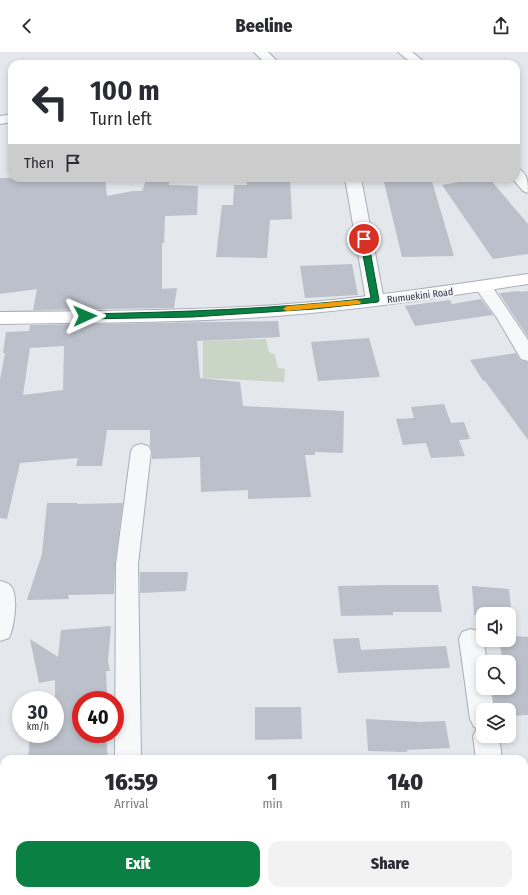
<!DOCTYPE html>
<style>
body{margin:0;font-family:"Fira Sans Condensed",sans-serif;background:#f2f2f3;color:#2b2b33;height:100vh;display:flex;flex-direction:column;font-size:15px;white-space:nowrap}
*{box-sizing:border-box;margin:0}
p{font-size:13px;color:#7c7c81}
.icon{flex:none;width:22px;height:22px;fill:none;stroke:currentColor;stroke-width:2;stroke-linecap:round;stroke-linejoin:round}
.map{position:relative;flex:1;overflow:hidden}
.details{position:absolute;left:0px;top:703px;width:528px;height:140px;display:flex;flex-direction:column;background:#fff;border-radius:12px 12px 0 0;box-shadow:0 2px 6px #0003}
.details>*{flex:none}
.hud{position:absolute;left:8px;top:8px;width:512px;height:122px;border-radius:12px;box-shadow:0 2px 6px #0003;background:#fff;color:#2b2b33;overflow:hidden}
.fabs{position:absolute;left:476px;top:555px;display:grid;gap:8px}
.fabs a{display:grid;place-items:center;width:40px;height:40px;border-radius:8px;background:#fff;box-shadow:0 2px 6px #0003;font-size:20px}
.speed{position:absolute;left:12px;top:639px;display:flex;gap:8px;font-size:20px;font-weight:700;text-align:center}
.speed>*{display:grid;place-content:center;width:52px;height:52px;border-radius:50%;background:#fff;box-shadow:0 2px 6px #0003;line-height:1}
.speed small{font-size:10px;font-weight:400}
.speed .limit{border:6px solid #d22;background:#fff;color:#111}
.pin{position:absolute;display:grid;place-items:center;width:34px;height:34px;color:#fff;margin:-17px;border:2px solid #fff;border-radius:50%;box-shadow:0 1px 4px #0007}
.me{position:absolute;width:44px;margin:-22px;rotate:89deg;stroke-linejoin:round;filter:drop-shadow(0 0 3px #0008)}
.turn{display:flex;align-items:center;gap:14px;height:84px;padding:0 16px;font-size:18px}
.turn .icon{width:52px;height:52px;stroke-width:2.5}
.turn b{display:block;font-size:28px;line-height:34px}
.then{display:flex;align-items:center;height:38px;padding:0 16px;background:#0003;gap:8px;font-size:15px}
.eta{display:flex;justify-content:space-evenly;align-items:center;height:68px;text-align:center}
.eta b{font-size:24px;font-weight:800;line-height:28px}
.action{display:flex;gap:8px;margin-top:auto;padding:8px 16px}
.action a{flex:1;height:46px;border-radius:12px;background:#0b8043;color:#fff;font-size:16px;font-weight:800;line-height:46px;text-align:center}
.action a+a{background:#f2f2f3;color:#2b2b33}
header{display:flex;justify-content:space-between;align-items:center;height:52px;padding:0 16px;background:#fff;font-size:18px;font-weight:800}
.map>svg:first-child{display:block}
</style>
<header><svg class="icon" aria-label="back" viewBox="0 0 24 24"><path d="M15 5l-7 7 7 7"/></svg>Beeline<svg class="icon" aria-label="share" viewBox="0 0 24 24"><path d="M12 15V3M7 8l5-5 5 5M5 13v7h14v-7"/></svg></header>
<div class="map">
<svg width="528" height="843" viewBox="0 0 528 843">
<rect width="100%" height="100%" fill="#e4e7ec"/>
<!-- green -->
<path fill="#c9d6c5" d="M266 287 269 300 275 303 278 316 285 317 284 330 203 326V289Z"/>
<!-- building -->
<path fill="#bbc0ca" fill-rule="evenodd" d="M0 126H105L107 144 133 139H142L147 126 169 127V133L198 134 197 163 165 164 164 191H162V237L177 236 174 256 33 258 37 237 0 242Z
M246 126H290L292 167 270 168 267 206 216 205 222 153H233L234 133H247Z
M383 126H431L454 204 402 205Z
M481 126H489L528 172V202L493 207 442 133Z
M352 212 358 243 305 246 300 214Z
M519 239 520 240 528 239V285L499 241Z
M481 247 493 263 415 274 405 254 450 248 452 252Z
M278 269 280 285 197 289 200 326 240 330 243 354 344 359 343 401 315 400V403H305L311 445 248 447V438L201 440 200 405 152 407V399L150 394V378H107L102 414H76L78 406 20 411 7 467 0 466V328L5 301H3L6 280 29 279 30 273ZM64 294 63 338 23 343 30 296Z
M369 286 380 325 318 329 311 290Z
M516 301 520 308 528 310V388L485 329H483L470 308Z
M444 352 451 371 464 370 470 387 459 388 465 404 431 406 426 391 403 393 396 367 414 366 411 355Z
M47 451H77V452L123 451 115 512 114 542 68 543 69 547 27 548 42 502Z
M140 520H188L186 539 140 541Z
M389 533H438L442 560H393V563L341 564 338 534Z
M472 534 509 537 514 584 528 585V663L509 664V658H495L493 640 508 639 507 636H509V610H503L499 588H509V562L474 563Z
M111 574 108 609 110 619H106L107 646 81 648V682H100V685L106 684 108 707H28L30 682H55V628L39 631 30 587 58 605 61 578Z
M359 586 361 598 446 594 450 616 338 621 333 587Z
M255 655H301L302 687 255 688Z
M366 667 420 670 445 669 450 696 407 698V700L368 699Z"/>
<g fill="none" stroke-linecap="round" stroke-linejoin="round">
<!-- street casing -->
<g stroke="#a9aeb7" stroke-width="2">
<path id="street" d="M254 0H268L280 12H266Z
M398 0H412L427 12H413Z
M12 62V70L0 72V64Z
M516 116C528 120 528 130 528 141L523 139 512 126H516Z
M345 126H361L384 248 381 252 375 253 369 252 366 248Z
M483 229 489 230 528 288V309L521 307 497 266 474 234 477 230Z
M141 392 148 394 151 399 138 512 141 707H115L116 512 131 399 134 394Z
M0 529C4 530 8 531 11 534 19 545 14 575 9 586L0 589Z
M471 577 480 580 483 587 487 610H483V636H491L494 658H483V684H499L502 707H476L473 684 477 676 474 675 470 667 459 587 462 580Z
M113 839H210V843H114Z
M230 839H313L315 843H232Z
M470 839H500L499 843H469Z"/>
</g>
<!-- secondary casing -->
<g stroke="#a9aeb7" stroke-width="2">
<path id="secondary" d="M528 222V232C444 245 360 258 276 264 184 271 92 270 0 272V260C92 259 184 259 276 253 360 247 444 234 528 222Z"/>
</g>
<!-- street -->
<use href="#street" fill="#f7f8fa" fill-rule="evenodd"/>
<!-- secondary -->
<use href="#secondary" fill="#fff" fill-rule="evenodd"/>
</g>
<!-- route -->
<path fill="#0b8043" stroke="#07532c" d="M364 185 368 187 379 248 378 250 314 257 192 265 85 267 81 264 85 262C181 260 276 257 371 246L360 187Z"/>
<!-- slow -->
<path fill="#f59e0b" d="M357 248 361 250 360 252 287 259 283 257 287 254Z"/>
<g text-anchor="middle" stroke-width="3.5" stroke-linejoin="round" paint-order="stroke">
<!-- street labels -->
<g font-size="10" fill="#2b3445" stroke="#f4f6f9">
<text transform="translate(420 243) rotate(-7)" y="4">Rumuekini Road</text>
</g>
</g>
</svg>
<div class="fabs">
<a><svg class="icon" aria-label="sound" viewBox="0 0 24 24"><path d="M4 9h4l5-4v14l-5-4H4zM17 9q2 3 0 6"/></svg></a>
<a><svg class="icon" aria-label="search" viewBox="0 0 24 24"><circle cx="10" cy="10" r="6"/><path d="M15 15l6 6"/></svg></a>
<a><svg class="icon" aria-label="layers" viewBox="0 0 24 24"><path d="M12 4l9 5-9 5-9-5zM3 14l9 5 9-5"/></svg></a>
</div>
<div class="speed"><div>30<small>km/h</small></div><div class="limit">40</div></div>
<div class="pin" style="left:364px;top:187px;background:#d93025"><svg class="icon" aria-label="arrive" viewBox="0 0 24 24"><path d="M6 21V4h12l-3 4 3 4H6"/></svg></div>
<svg class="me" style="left:85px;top:264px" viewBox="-20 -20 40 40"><path d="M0-17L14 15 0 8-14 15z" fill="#0b8043" stroke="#fff" stroke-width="4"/></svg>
<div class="hud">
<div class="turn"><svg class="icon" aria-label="left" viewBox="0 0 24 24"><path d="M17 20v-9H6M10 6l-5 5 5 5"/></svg><div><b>100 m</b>Turn left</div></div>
<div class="then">Then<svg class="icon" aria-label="arrive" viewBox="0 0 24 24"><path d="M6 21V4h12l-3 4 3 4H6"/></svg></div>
</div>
<section class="details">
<div class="eta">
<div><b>16:59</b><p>Arrival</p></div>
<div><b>1</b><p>min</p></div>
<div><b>140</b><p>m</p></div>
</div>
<div class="action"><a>Exit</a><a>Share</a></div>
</section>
</div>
